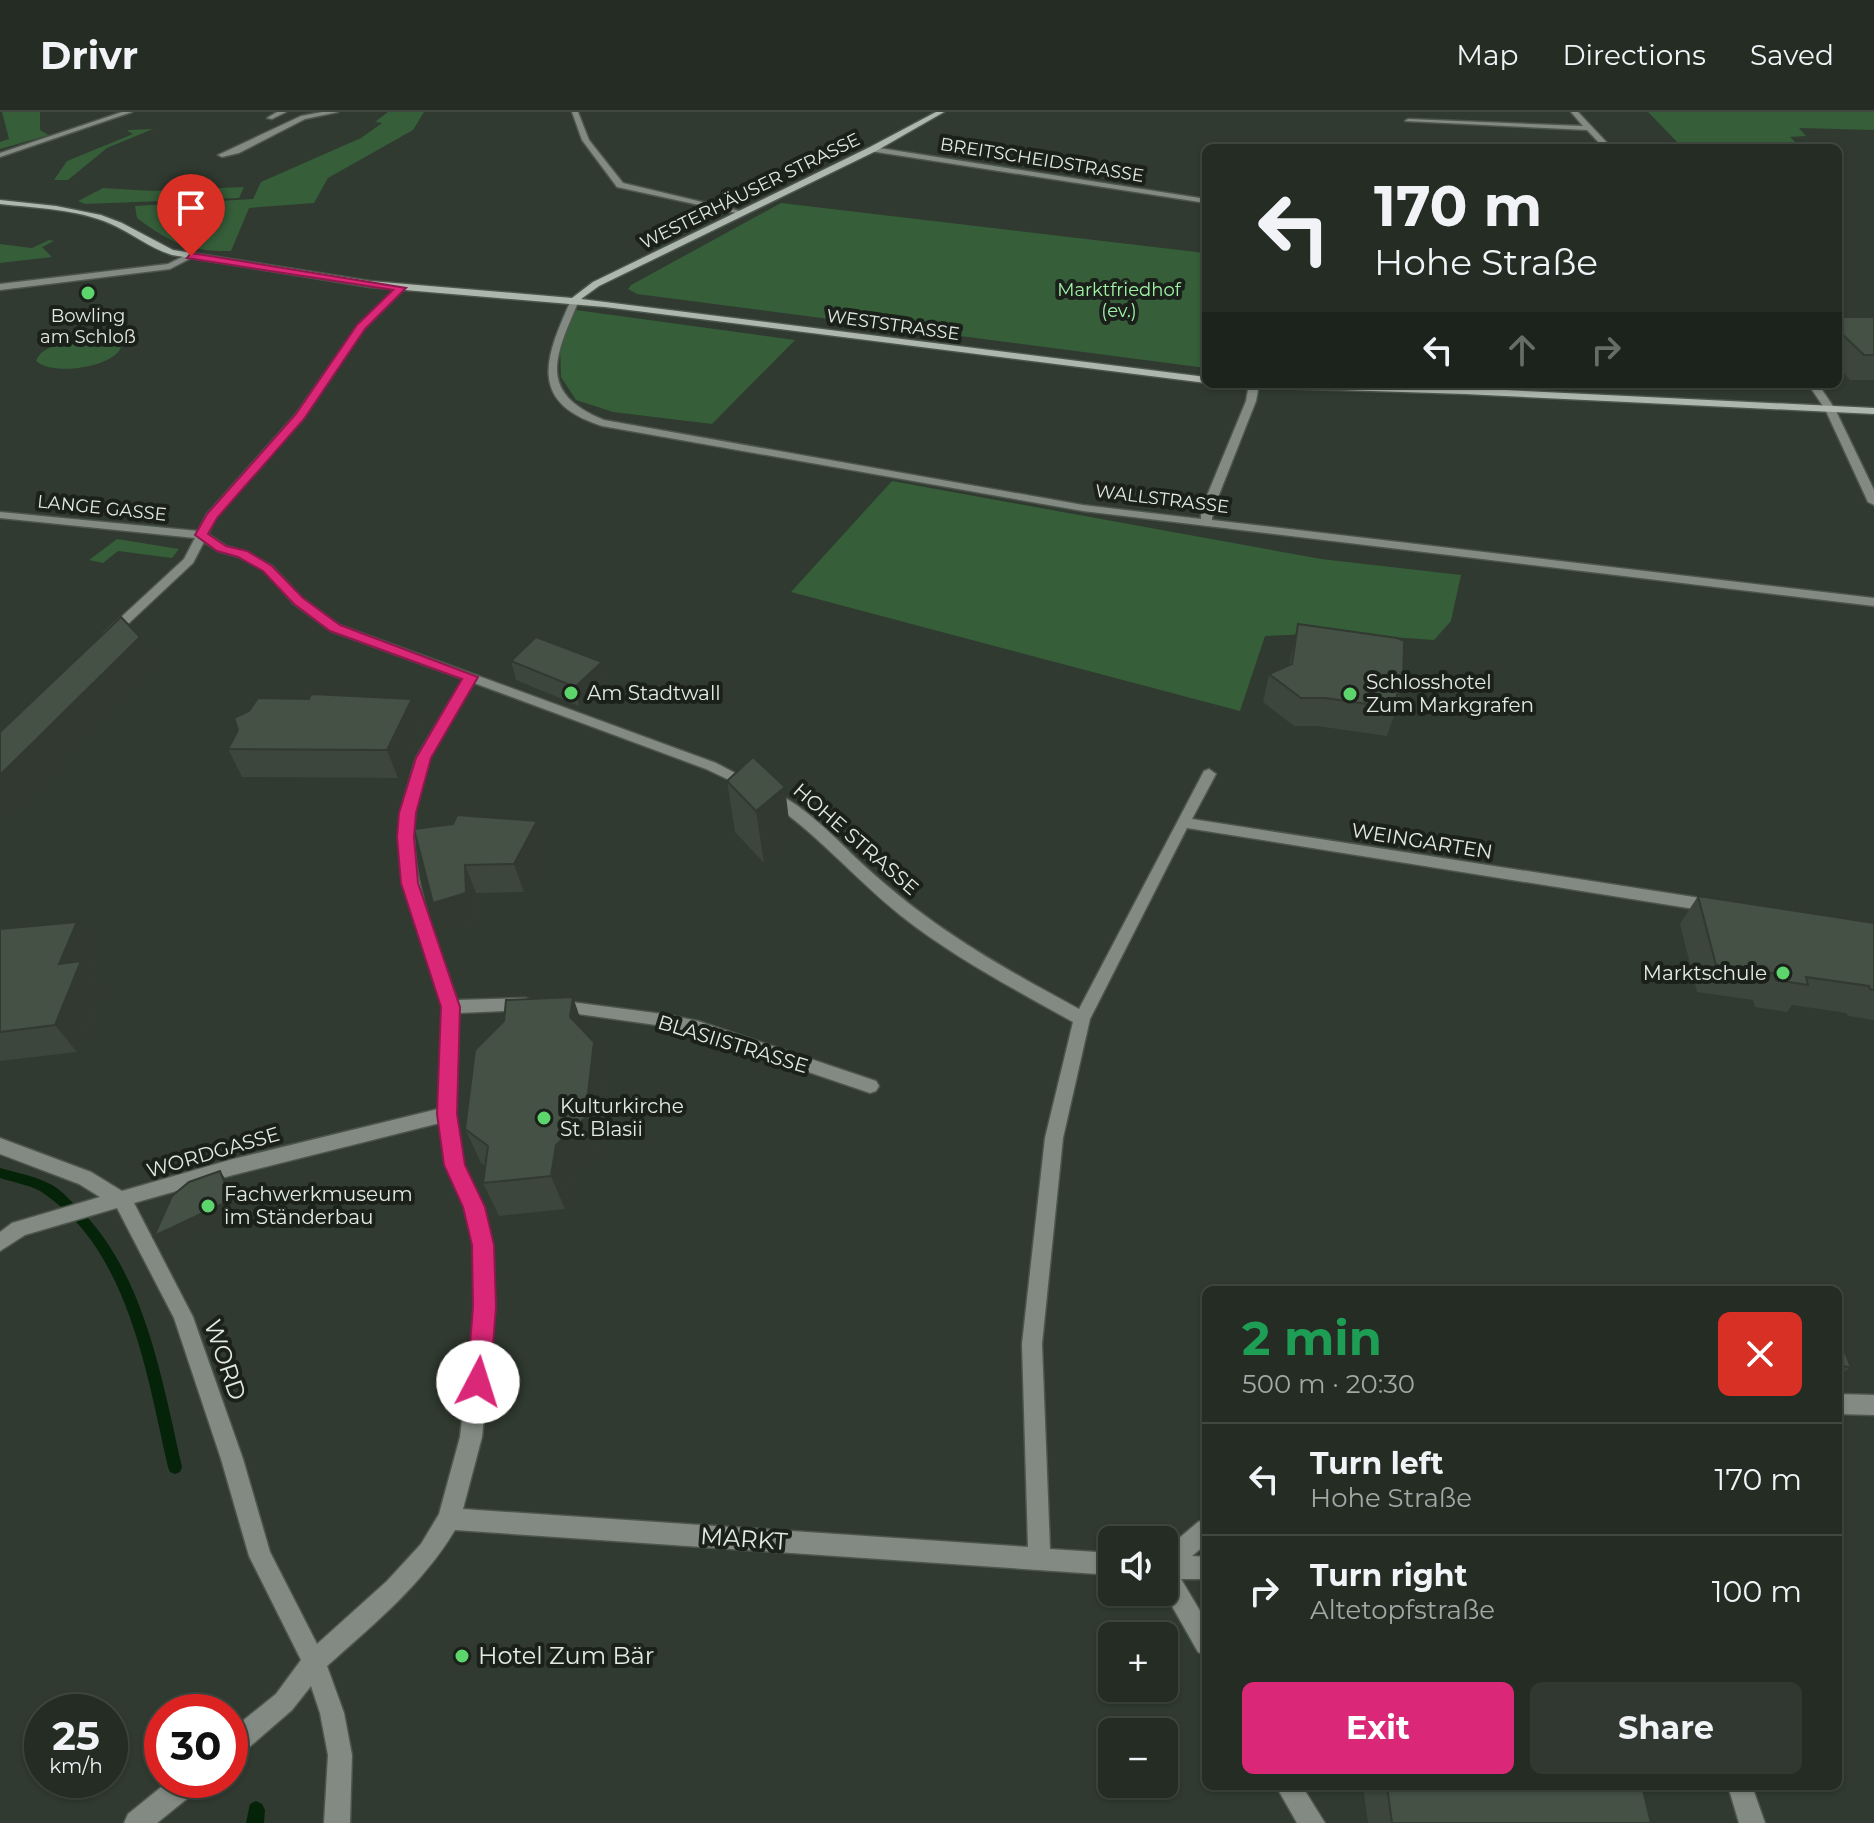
<!DOCTYPE html>
<meta charset="utf-8">
<style>
body{margin:0;font-family:Montserrat,sans-serif;background:#303831;color:#f1f3f6;height:100vh;display:flex;flex-direction:column;font-size:30px;white-space:nowrap}
*{box-sizing:border-box;margin:0}
p{font-size:26px;color:#a3a7a6}
.icon{flex:none;width:44px;height:44px;fill:none;stroke:currentColor;stroke-width:2;stroke-linecap:round;stroke-linejoin:round}
.map{position:relative;flex:1;overflow:hidden}
.details{position:absolute;left:1202px;top:1174px;width:640px;height:504px;display:flex;flex-direction:column;background:#242c24;border-radius:12px;box-shadow:0 2px 6px #0004,0 0 0 2px #414841}
.details>*{flex:none}
.banner{position:absolute;left:1202px;top:32px;width:640px;height:244px;border-radius:12px;box-shadow:0 2px 6px #0004,0 0 0 2px #414841;background:#242c24;color:#f1f3f6;overflow:hidden}
.controls{position:absolute;left:1098px;top:1414px;display:grid;gap:16px}
.controls a{display:grid;place-items:center;width:80px;height:80px;border-radius:12px;background:#242c24;box-shadow:0 2px 6px #0004,0 0 0 2px #414841;font-size:40px}
.speed{position:absolute;left:24px;top:1582px;display:flex;gap:16px;font-size:40px;font-weight:700;text-align:center}
.speed>*{display:grid;place-content:center;width:104px;height:104px;border-radius:50%;background:#242c24;box-shadow:0 2px 6px #0004,0 0 0 2px #414841;line-height:1}
.speed small{font-size:20px;font-weight:400}
.speed .limit{border:12px solid #d22;background:#fff;color:#111}
.pin{position:absolute;display:grid;place-items:center;width:68px;height:68px;color:#fff;margin:-82px -34px;border-radius:50% 50% 50% 0;rotate:-45deg;box-shadow:0 0 8px #0007}
.pin .icon{rotate:45deg}
.me{position:absolute;width:88px;margin:-44px;rotate:5deg;stroke-linejoin:round;filter:drop-shadow(0 0 6px #0008)}
.turn{display:flex;align-items:center;gap:28px;height:168px;padding:0 40px;font-size:36px}
.turn .icon{width:104px;height:104px;stroke-width:2.5}
.turn b{display:block;font-size:56px;line-height:68px}
.lanes{display:flex;align-items:center;height:76px;padding:0 40px;background:#0003;justify-content:center;gap:40px;direction:ltr}
.lanes .off{opacity:.35}
.round{display:grid;place-items:center;flex:none;width:84px;height:84px;border-radius:12px;background:#303831}
.overview{display:flex;align-items:center;justify-content:space-between;height:136px;padding:0 40px}
h1{font-size:48px;font-weight:700;line-height:60px;color:#1e9e55}
.button{display:flex;gap:16px;margin-top:auto;padding:16px 40px}
.button a{flex:1;height:92px;border-radius:12px;background:#db2777;color:#fff;font-size:32px;font-weight:700;line-height:92px;text-align:center}
.button a+a{background:#303831;color:#f1f3f6}
ul{padding:0;list-style:none}
li{display:flex;align-items:center;gap:24px;height:112px;padding:0 40px;border-top:2px solid #414841}
li div{flex:1}
li b{display:block;font-size:30px}
li em{font-style:normal}
header{display:flex;align-items:center;gap:48px;box-sizing:border-box;height:112px;padding:0 40px;background:#242c24;border-bottom:2px solid #414841}
header strong{font-size:38px}
nav{display:flex;gap:44px;margin-inline-start:auto;font-size:28px}
.map>svg:first-child{display:block}
</style>
<header>
<strong>Drivr</strong>
<nav><a>Map</a><a>Directions</a><a>Saved</a></nav>
</header>
<div class="map">
<svg width="1874" height="1711" viewBox="0 0 1874 1711">
<rect width="100%" height="100%" fill="#303a30"/>
<!-- green -->
<path fill="#355e39" d="M2 0H40V18L49 23 0 37V30L9 27Z
M388 0H424L413 18 328 66 314 91 249 96 231 139C189 140 169 130 137 106L135 94 253 87 261 70 361 26 382 11 375 10Z
M1648 0H1874V18L1799 16 1806 24 1790 25 1802 36H1683Z
M153 17 107 36 68 68H54L67 49 133 22 127 19 129 18Z
M244 75 239 86 85 92 78 89 103 76 152 79Z
M781 91 1205 141 1206 256 637 182 628 177 631 173Z
M49 128 54 129 42 135 52 145 0 151V132L32 136Z
M576 198 795 228 712 312 613 300 576 288 561 265 560 233Z
M107 229 121 236C111 256 52 264 36 249 44 227 87 229 107 229Z
M892 369 1321 447 1461 463 1451 509 1434 528 1335 521 1265 524 1240 599 791 480Z
M117 427 179 437 172 446 118 439 103 451 89 448Z"/>
<g fill="none" stroke-linecap="round" stroke-linejoin="round">
<!-- stream -->
<path fill="#042308" fill-rule="evenodd" d="M0 1056C17 1061 36 1064 52 1073 61 1078 68 1086 75 1093 144 1156 162 1268 182 1355L180 1360 175 1362 170 1360 168 1355C147 1263 129 1141 46 1083 33 1073 15 1071 0 1066Z
M256 1689 262 1692 265 1698 264 1711H246L250 1692Z"/>
<!-- street casing -->
<g stroke="#4c564c" stroke-width="3">
<path id="street" d="M122 0H132L0 45V41Z
M277 0H286L272 7 267 6Z
M322 0H338L305 7 239 41 222 45 218 43 301 4Z
M572 0H578L589 28 623 71 744 100 740 102 617 75 582 28Z
M1571 0H1578L1612 36H1604L1587 18 1405 9 1408 7 1583 14Z
M873 35 1206 87V91L870 39Z
M188 142 195 144 170 157 0 178V172L168 152Z
M398 174 405 176 364 217 304 306 216 405 208 422 226 434 247 440 272 454 302 486 339 513 716 651 756 672 749 677 744 675 706 657 474 571C459 596 441 620 430 646 392 731 430 807 457 888L525 886 531 888 533 892 531 896 525 898 459 901 456 1002 464 1053 483 1095 492 1133 495 1195 482 1325 463 1397 1028 1435 1022 1232 1045 1026 1073 910C1014 877 953 845 900 803 853 765 815 719 764 686L762 683 764 680C786 675 840 730 856 746 927 813 994 851 1079 897L1204 659 1209 657 1216 662 1192 707 1713 788 1721 794 1713 800 1187 716 1090 907 1063 1026 1042 1232 1050 1437 1112 1441V1463L455 1418C422 1473 374 1512 327 1554L344 1601 352 1643 350 1711H324L328 1643 320 1601 311 1574 292 1598 239 1644 230 1647V1619L276 1582 301 1548 249 1444 221 1347 174 1206 117 1096 25 1123 0 1139V1120L12 1111 100 1085 79 1072 0 1042V1026L91 1060 122 1079 233 1047 438 997 443 895 402 771 399 725 400 701 416 646 463 567 331 519 294 492 264 458 239 445 218 439 204 430 193 451 112 527H104V521L184 447 195 426 0 406V400L198 419 207 402 296 302 358 213ZM440 1011 446 1053 465 1095 474 1133 475 1195 460 1325 439 1402 421 1432 387 1469 317 1532 270 1440 243 1347 193 1205 134 1091 233 1063Z
M575 185 579 188C556 243 535 280 604 308L1083 393 1201 407V398L1246 289 1249 272H1259L1256 289 1213 398 1212 408 1874 486V494L1083 399 602 314C526 290 546 244 571 188Z
M1808 272H1818L1835 297 1874 378V393L1868 390 1825 297Z
M556 888 663 902 698 909 876 969 879 974 876 979 870 981 697 922 663 914 550 898 548 894 550 890Z
M1838 1282 1874 1283V1303L1838 1302Z
M1206 1407V1432L1192 1444 1206 1445V1467H1181L1206 1509V1544L1198 1540 1164 1480V1439L1198 1410Z
M170 1668H202L199 1677 157 1711H124L128 1702Z
M1276 1674H1302L1325 1711H1297Z
M1728 1674H1752L1765 1711H1739Z"/>
</g>
<!-- secondary casing -->
<g stroke="#4c564c" stroke-width="3">
<path id="secondary" d="M936 0H944L876 39 599 174 581 187 1206 265V271L605 195 370 175 172 143C149 136 132 121 111 112 77 97 36 96 0 92V88L56 94 101 103 122 111 173 138 370 169 572 186 593 170 870 35Z
M1244 272 1465 276 1874 296V302L1465 282 1249 275Z"/>
</g>
<!-- street -->
<use href="#street" fill="#838983" fill-rule="evenodd"/>
<!-- secondary -->
<use href="#secondary" fill="#aeb7ae" fill-rule="evenodd"/>
</g>
<!-- wall -->
<path fill="#3c463c" d="M1838 205H1874V268H1850L1838 255Z
M1298 512 1401 583 1387 624 1317 614H1294L1263 590 1269 562 1289 553Z
M511 549 602 550 606 568 579 594 516 568Z
M309 587H412L422 614 398 666 242 665 228 637Z
M727 669 791 726 764 751 735 720Z
M414 717 545 737 524 780 476 781 477 809 444 819Z
M1698 784 1874 811V908L1848 904 1846 901 1792 893 1787 900 1755 895 1753 888 1697 880 1680 812Z
M77 810 97 838 88 859 101 877 77 940 0 949V817Z
M504 909 585 921 605 965 598 1040 569 1067 565 1097 499 1104 483 1071 485 1054 481 1051 465 1017Z
M1838 1223 1851 1255 1838 1265Z
M1363 1674H1642L1651 1711H1368Z"/>
<!-- shaded-wall -->
<path fill="#313931" d="M140 525 155 552 2 708 0 705V663Z
M602 550 606 568 579 594 575 575Z
M412 587 422 614 398 666 387 638Z
M785 675 791 726 764 751 756 699Z
M537 709 545 737 524 780 514 752Z
M465 753 476 781 477 809 444 819 433 791Z
M77 810 97 838 88 859 101 877 77 940 55 913 59 852Z
M573 885 585 920 570 905Z
M594 930 605 965 598 1040 569 1067 565 1097 551 1064 556 1033Z
M220 1059 226 1068 238 1096 162 1133 154 1124Z"/>
<!-- building -->
<path fill="#465146" stroke="#313931" stroke-width="2" d="M1838 205H1874V243H1864L1838 218Z
M121 505 140 525 0 663V620Z
M1298 512 1397 526 1404 529 1403 575 1401 583 1397 582 1396 596 1325 586H1301L1269 562 1292 552Z
M536 525 602 550 575 575 511 549Z
M311 582 412 587 387 638 228 637 238 618 234 606 249 599 258 586 309 587Z
M753 645 785 675 756 699 727 669Z
M457 703 537 709 514 752 465 753 466 781 433 791 414 717 453 712Z
M1698 784 1874 811V878L1870 877 1869 874 1806 865 1808 873 1776 868 1773 861 1716 853Z
M77 810 59 852 81 849 55 913 0 920V817Z
M573 885 570 905 594 930 585 1006 556 1033 551 1064 483 1071 488 1034 465 1017 475 938 504 909 506 888Z
M220 1059 231 1088 154 1124 172 1084 189 1070Z
M1779 1173 1820 1178H1821H1781Z
M1838 1223 1851 1255 1838 1254Z
M1387 1674H1642L1651 1711H1392Z"/>
<!-- route -->
<path fill="#db2777" stroke="#8e194d" stroke-width="2" d="M191 141 406 176 365 217 304 307 217 406 208 422 226 434 247 439 272 454 303 486 340 513 478 565 431 646 416 701 414 725 418 771 460 895 457 1002 465 1053 485 1095 494 1133 496 1195 490 1270 486 1278 478 1281 470 1278 467 1270 473 1195 472 1133 463 1095 444 1053 437 1002 441 895 401 771 397 725 399 701 416 646 462 567 330 519 294 492 263 459 238 445 217 439 195 423 207 402 296 302 357 213 393 178 187 146Z"/>
<!-- markers -->
<g fill="#5dd56d" stroke="#1b201b" stroke-width="3">
<circle cx="88" cy="181" r="8"/>
<circle cx="571" cy="581" r="8"/>
<circle cx="1350" cy="582" r="8"/>
<circle cx="1783" cy="861" r="8"/>
<circle cx="544" cy="1006" r="8"/>
<circle cx="208" cy="1094" r="8"/>
<circle cx="462" cy="1544" r="8"/>
</g>
<g text-anchor="middle" stroke-width="8" stroke-linejoin="round" paint-order="stroke">
<!-- far-street labels -->
<g font-size="18" fill="#e2e9e2" stroke="#1b201b">
<text transform="translate(1042 48) rotate(9)" y="6">BREITSCHEIDSTRASSE</text>
<text transform="translate(750 79) rotate(-26)" y="6">WESTERHÄUSER STRASSE</text>
<text transform="translate(893 213) rotate(8)" y="6">WESTSTRASSE</text>
<text transform="translate(1162 387) rotate(7)" y="6">WALLSTRASSE</text>
<text transform="translate(102 396) rotate(6)" y="6">LANGE GASSE</text>
</g>
<!-- far-park labels -->
<g font-size="18" fill="#a0f3a6" stroke="#1b201b">
<text x="1119" y="184">Marktfriedhof<tspan x="1119" dy="21">(ev.)</tspan></text>
</g>
<!-- far-poi labels -->
<g font-size="18" fill="#e2e9e2" stroke="#1b201b">
<text x="88" y="210">Bowling<tspan x="88" dy="21">am Schloß</tspan></text>
</g>
<!-- poi labels -->
<g font-size="20" fill="#e2e9e2" stroke="#1b201b" text-anchor="start">
<text x="1366" y="577">Schlosshotel<tspan x="1366" dy="23">Zum Markgrafen</tspan></text>
<text x="587" y="588">Am Stadtwall</text>
<text x="1767" y="868" text-anchor="end">Marktschule</text>
<text x="560" y="1001">Kulturkirche<tspan x="560" dy="23">St. Blasii</tspan></text>
<text x="224" y="1089">Fachwerkmuseum<tspan x="224" dy="23">im Ständerbau</tspan></text>
</g>
<!-- street labels -->
<g font-size="20" fill="#e2e9e2" stroke="#1b201b">
<text transform="translate(856 727) rotate(41)" y="7">HOHE STRASSE</text>
<text transform="translate(1422 729) rotate(9)" y="7">WEINGARTEN</text>
<text transform="translate(733 932) rotate(17)" y="7">BLASIISTRASSE</text>
<text transform="translate(213 1040) rotate(-16)" y="7">WORDGASSE</text>
</g>
<!-- near-street labels -->
<g font-size="24" fill="#e2e9e2" stroke="#1b201b">
<text transform="translate(225 1248) rotate(71)" y="8">WORD</text>
<text transform="translate(744 1427) rotate(4)" y="8">MARKT</text>
</g>
<!-- near-poi labels -->
<g font-size="24" fill="#e2e9e2" stroke="#1b201b" text-anchor="start">
<text x="478" y="1552">Hotel Zum Bär</text>
</g>
</g>
</svg>
<div class="controls">
<a><svg class="icon" aria-label="sound" viewBox="0 0 24 24"><path d="M4 9h4l5-4v14l-5-4H4zM17 9q2 3 0 6"/></svg></a>
<a>+</a>
<a>−</a>
</div>
<div class="speed"><div>25<small>km/h</small></div><div class="limit">30</div></div>
<div class="pin" style="left:191px;top:144px;background:#d93025"><svg class="icon" aria-label="arrive" viewBox="0 0 24 24"><path d="M6 21V4h12l-3 4 3 4H6"/></svg></div>
<svg class="me" style="left:478px;top:1270px" viewBox="-20 -20 40 40"><circle r="19" fill="#fff"/><path d="M0-13L10 11 0 6-10 11z" fill="#db2777"/></svg>
<div class="banner">
<div class="turn"><svg class="icon" aria-label="left" viewBox="0 0 24 24"><path d="M17 20v-9H6M10 6l-5 5 5 5"/></svg><div><b>170 m</b>Hohe Straße</div></div>
<div class="lanes"><svg class="icon" aria-label="left" viewBox="0 0 24 24"><path d="M17 20v-9H6M10 6l-5 5 5 5"/></svg><svg class="icon off" aria-label="ahead" viewBox="0 0 24 24"><path d="M12 20V5M6 11l6-6 6 6"/></svg><svg class="icon off" aria-label="right" viewBox="0 0 24 24"><path d="M7 20v-9h11M14 6l5 5-5 5"/></svg></div>
</div>
<section class="details">
<div class="overview"><div><h1>2 min</h1><p>500 m · 20:30</p></div><a class="round" style="background:#d93025;color:#fff"><svg class="icon" aria-label="close" viewBox="0 0 24 24"><path d="M6 6l12 12M18 6L6 18"/></svg></a></div>
<ul>
<li><svg class="icon" aria-label="left" viewBox="0 0 24 24"><path d="M17 20v-9H6M10 6l-5 5 5 5"/></svg><div><b>Turn left</b><p>Hohe Straße</p></div><em>170 m</em></li>
<li><svg class="icon" aria-label="right" viewBox="0 0 24 24"><path d="M7 20v-9h11M14 6l5 5-5 5"/></svg><div><b>Turn right</b><p>Altetopfstraße</p></div><em>100 m</em></li>
</ul>
<div class="button"><a>Exit</a><a>Share</a></div>
</section>
</div>
